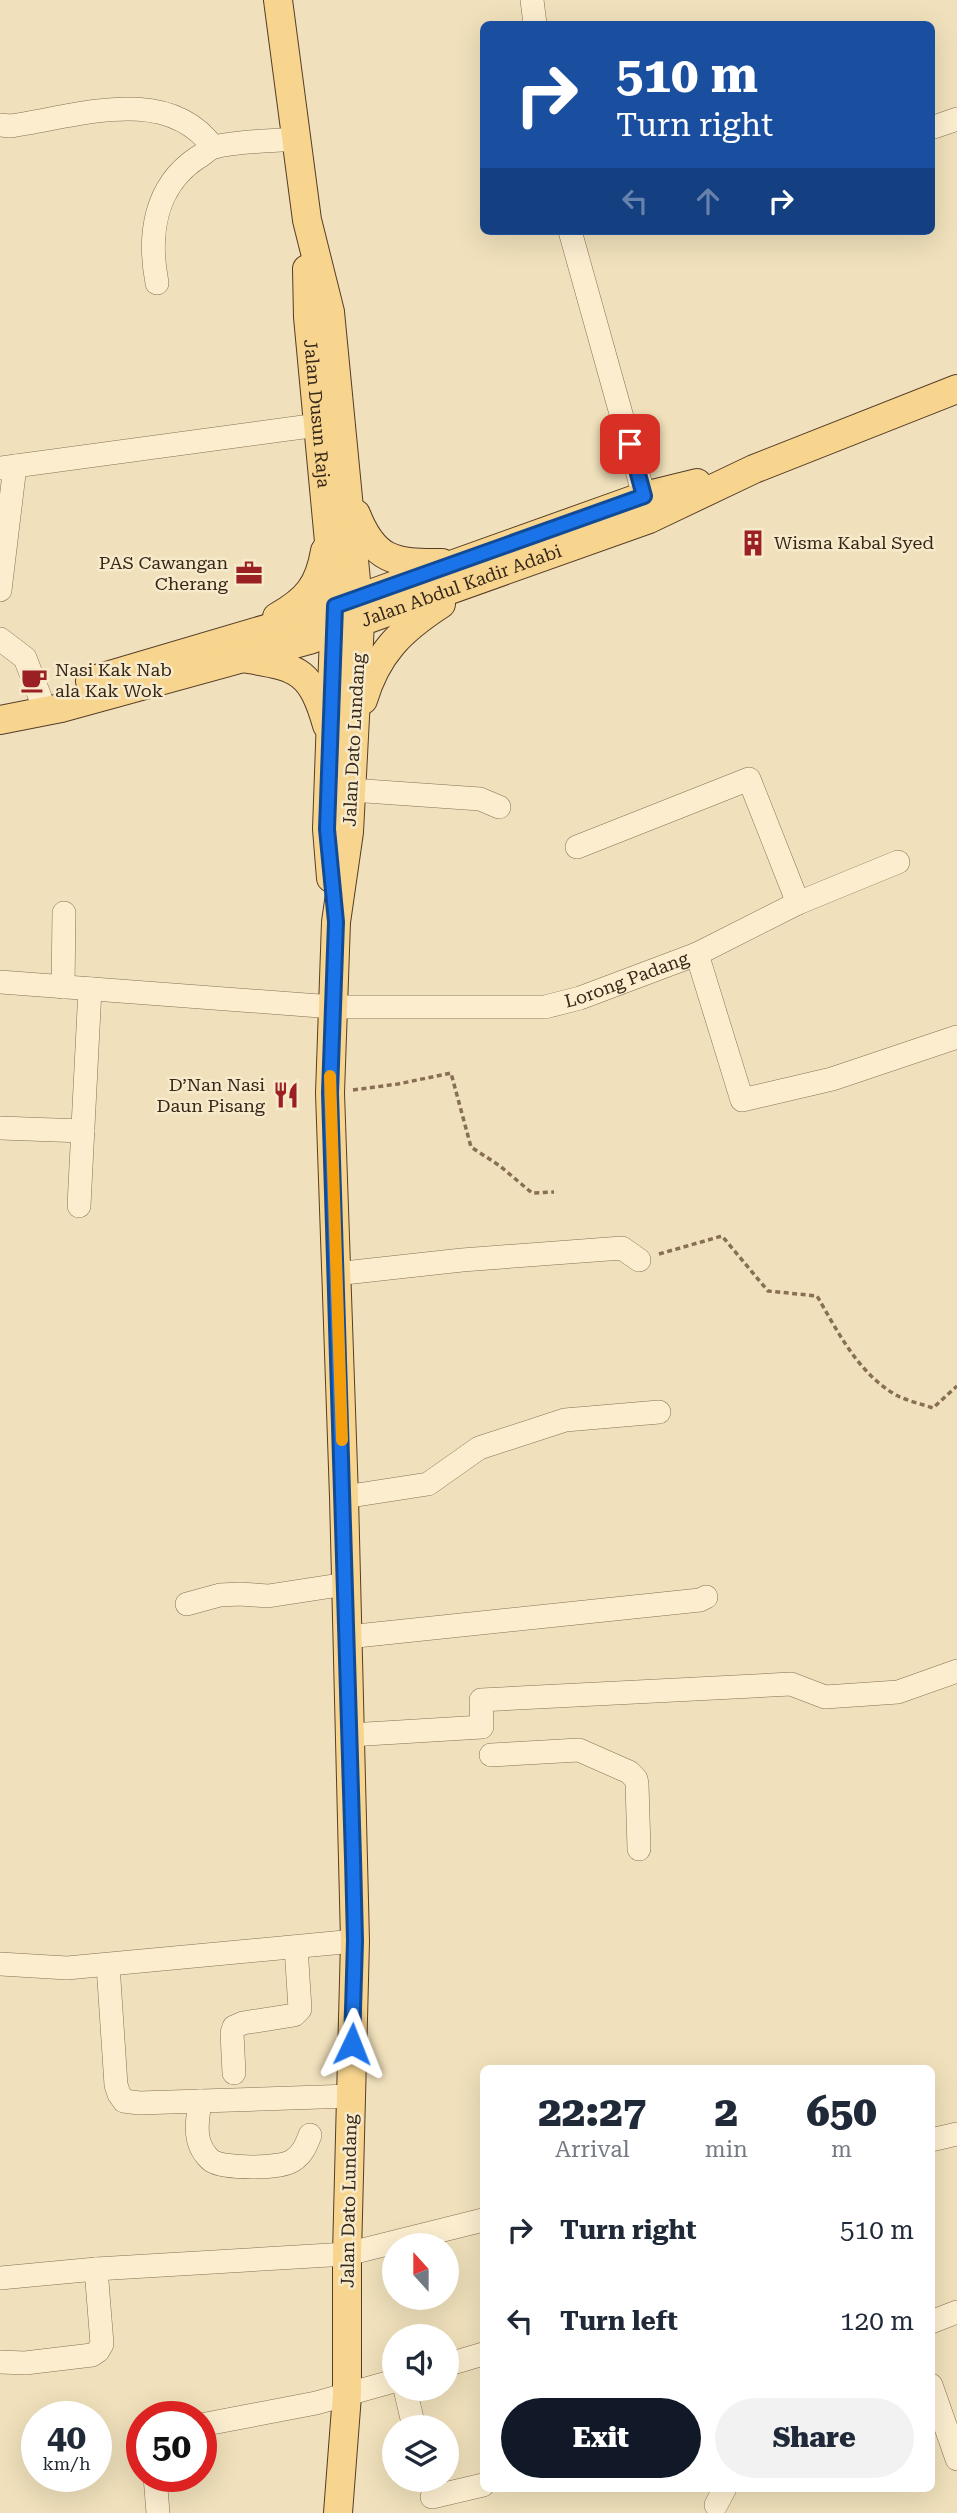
<!DOCTYPE html>
<meta charset="utf-8">
<style>
body{margin:0;font-family:"Roboto Serif",serif;background:#f2f2f3;color:#1f2937;height:100vh;display:flex;flex-direction:column;font-size:26px;white-space:nowrap}
*{box-sizing:border-box;margin:0}
p{font-size:23px;color:#747a83}
.icon{flex:none;width:38px;height:38px;fill:none;stroke:currentColor;stroke-width:2;stroke-linecap:round;stroke-linejoin:round}
.map{position:relative;flex:1;overflow:hidden}
.panel{position:absolute;left:480px;top:2065px;width:455px;height:427px;display:flex;flex-direction:column;background:#fff;border-radius:10px;box-shadow:0 7px 28px #0002}
.panel>*{flex:none}
.hud{position:absolute;left:480px;top:21px;width:455px;height:214px;border-radius:10px;box-shadow:0 7px 28px #0002;background:#1a4fa0;color:#fff;overflow:hidden}
.needle{width:46px;rotate:339deg}
.buttons{position:absolute;left:382px;top:2233px;display:grid;gap:14px}
.buttons a{display:grid;place-items:center;width:77px;height:77px;border-radius:50%;background:#fff;box-shadow:0 7px 28px #0002;font-size:35px}
.speed{position:absolute;left:21px;top:2401px;display:flex;gap:14px;font-size:35px;font-weight:700;text-align:center}
.speed>*{display:grid;place-content:center;width:91px;height:91px;border-radius:50%;background:#fff;box-shadow:0 7px 28px #0002;line-height:1}
.speed small{font-size:18px;font-weight:400}
.speed .limit{border:10px solid #d22;background:#fff;color:#111}
.pin{position:absolute;display:grid;place-items:center;width:60px;height:60px;color:#fff;margin:-30px;border-radius:14px;box-shadow:0 4px 10px #0006}
.me{position:absolute;width:77px;margin:-38px;rotate:2deg;stroke-linejoin:round;filter:drop-shadow(0 0 5px #0008)}
.turn{display:flex;align-items:center;gap:24px;height:147px;padding:0 21px;font-size:32px}
.turn .icon{width:91px;height:91px;stroke-width:2.5}
.turn b{display:block;font-size:49px;line-height:60px}
.lanes{display:flex;align-items:center;height:66px;padding:0 21px;background:#0003;justify-content:center;gap:35px;direction:ltr}
.lanes .off{opacity:.35}
.eta{display:flex;justify-content:space-evenly;align-items:center;height:119px;text-align:center}
.eta b{font-size:42px;font-weight:800;line-height:49px}
.action{display:flex;gap:14px;margin-top:auto;padding:14px 21px}
.action a{flex:1;height:80px;border-radius:42px;background:#111827;color:#fff;font-size:28px;font-weight:800;line-height:80px;text-align:center}
.action a+a{background:#f2f2f3;color:#1f2937}
ul{padding:0;list-style:none}
li{display:flex;align-items:center;gap:21px;height:91px;padding:0 21px}
li div{flex:1}
li b{display:block;font-size:26px}
li em{font-style:normal}
.map>svg:first-child{display:block}
</style>
<div class="map">
<svg width="957" height="2513" viewBox="0 0 957 2513">
<rect width="100%" height="100%" fill="#f0e0bb"/>
<g fill="none" stroke-linecap="round" stroke-linejoin="round">
<!-- minor casing -->
<g stroke="#886f54" stroke-width="24">
<g id="minor">
<path d="M532 0 535 24"/>
<path d="M0 125 10 126C76 117 166 83 213 147"/>
<path d="M931 128 957 119"/>
<path d="M570 231 644 496"/>
<path d="M157 283C148 236 154 187 197 158 203 155 209 148 215 147 235 141 274 141 296 139"/>
<path d="M0 468 318 425"/>
<path d="M0 590 15 466"/>
<path d="M0 639 25 658 40 697"/>
<path d="M351 790 480 799 499 807"/>
<path d="M577 847 749 779 798 903"/>
<path d="M697 954 742 1100 832 1079 957 1037"/>
<path id="s1" d="M0 982 333 1007H545L580 998 697 954 798 903 898 862"/>
<path d="M63 987 64 913"/>
<path d="M0 1128 83 1131"/>
<path d="M79 1206 90 989"/>
<path d="M335 1274 462 1260 622 1248 639 1260"/>
<path d="M344 1497 428 1484 479 1448 565 1420 659 1412"/>
<path d="M187 1604 220 1595 240 1594 268 1596 346 1584"/>
<path d="M347 1637 700 1600 706 1597"/>
<path d="M350 1735 482 1727 481 1700 791 1684 825 1697 898 1692 957 1671"/>
<path d="M491 1755 579 1750 629 1772 636 1779 637 1784 639 1849"/>
<path d="M0 1964 67 1968 355 1941"/>
<path d="M108 1965 116 2085 119 2094 124 2101 139 2103 351 2096"/>
<path d="M234 2073 232 2033 234 2027 243 2023 294 2015 300 2009 296 1947"/>
<path d="M200 2101C198 2117 194 2134 202 2149 204 2153 209 2159 212 2161 225 2169 279 2169 292 2161 302 2155 306 2146 310 2135"/>
<path d="M931 2140 957 2134"/>
<path d="M0 2278 96 2269 347 2254 483 2220"/>
<path d="M931 2322 957 2312"/>
<path d="M0 2362 25 2363 92 2355 98 2351 102 2344 96 2269"/>
<path d="M446 2365 483 2354"/>
<path d="M931 2385 957 2459"/>
<path d="M405 2389 414 2427"/>
<path d="M201 2425 316 2403 394 2381"/>
<path d="M155 2476 158 2513"/>
<path d="M432 2497 483 2485"/>
<path d="M716 2505 725 2488"/>
</g>
</g>
<!-- major casing -->
<g stroke="#553d29" stroke-width="30">
<g id="major">
<path d="M278 0 307 220 330 312 360 622 349 832 336 922 330 1093 344 1497 355 1941 347 2254V2395L338 2513"/>
<path id="s2" d="M307 269 308 317 335 606 327 829 331 878"/>
<path d="M356 514C374 560 394 564 442 563"/>
<path d="M277 617C307 600 319 586 325 551"/>
<path d="M248 659C300 667 312 673 327 725"/>
<path d="M90 681 303 618 644 496 697 483"/>
<path d="M363 700C377 653 401 630 441 604"/>
<path id="s3" d="M0 720 61 708 309 640 649 519 754 469 957 389"/>
</g>
</g>
<!-- path -->
<path stroke="#886f54" stroke-width="3.5" stroke-dasharray="5 3.5" stroke-linecap="butt" d="M353 1090 398 1084 451 1073 471 1147 500 1166 532 1193 554 1192
M659 1254 722 1236 768 1291 817 1296C838 1332 858 1373 896 1395 907 1401 922 1404 933 1408L957 1386"/>
<!-- minor -->
<use href="#minor" stroke="#fbedce" stroke-width="23"/>
<!-- major -->
<use href="#major" stroke="#f7d58e" stroke-width="28"/>
</g>
<g fill="none" stroke-linecap="round" stroke-linejoin="round">
<!-- route casing -->
<g stroke="#114b97" stroke-width="18">
<path id="route" d="M352 2044 355 1941 353 1858 330 1093 336 922 327 829 335 606 644 496 630 444"/>
</g>
<!-- route -->
<use href="#route" stroke="#1a73e8" stroke-width="12"/>
<!-- slow -->
<path stroke="#f59e0b" stroke-width="12" d="M330 1076 342 1440"/>
</g>
<!-- icons -->
<defs>
<g id="building-bare" transform="scale(2.1)"><path d="M-4-6H4V6H1V3H-1V6H-4ZM-2.5-4.3h1.7v1.8h-1.7ZM.8-4.3h1.7v1.8H.8ZM-2.5-1h1.7V.8h-1.7ZM.8-1h1.7V.8H.8Z" fill="#9b2023" stroke="#f7eacb" stroke-width="2.5" paint-order="stroke"/></g>
<g id="office-bare" transform="scale(2.1)"><path d="M-6-3h4V-5.5h4V-3h4V5H-6ZM-1-4.5V-3h2v-1.5ZM-6 0V1H6V0Z" fill="#9b2023" stroke="#f7eacb" stroke-width="2.5" paint-order="stroke"/></g>
<g id="cafe-bare" transform="scale(2.1)"><path d="M-5.5-4.5H6V0H3Q3 3.5 0 3.5H-2.5Q-5.5 3.5-5.5 0ZM3-3.2v2h1.7v-2ZM-6 4.5H4V6H-6Z" fill="#9b2023" stroke="#f7eacb" stroke-width="2.5" paint-order="stroke"/></g>
<g id="restaurant-bare" transform="scale(2.1)"><path d="M-5-6h1v4h1v-4h1v4h1v-4h1v5L-1.5 .5V6h-2V.5L-5-1ZM5-6V6H3V1.5H1.5Q1.5-4 5-6Z" fill="#9b2023" stroke="#f7eacb" stroke-width="2.5" paint-order="stroke"/></g>
</defs>
<g fill-rule="evenodd">
<use href="#building-bare" x="753" y="543"/>
<use href="#office-bare" x="249" y="573"/>
<use href="#cafe-bare" x="34" y="680"/>
<use href="#restaurant-bare" x="286" y="1095"/>
</g>
<g text-anchor="middle" stroke-width="5" stroke-linejoin="round" paint-order="stroke">
<!-- street labels -->
<g font-size="18" fill="#36271a" stroke="#f7eacb">
<text dy="6" stroke="none"><textPath href="#s2" startOffset="145">Jalan Dusun Raja</textPath></text>
<text dy="6" stroke="none"><textPath href="#s3" startOffset="481">Jalan Abdul Kadir Adabi</textPath></text>
<text transform="translate(354 740) rotate(-87)" y="6">Jalan Dato Lundang</text>
<text dy="6" stroke="none"><textPath href="#s1" startOffset="632">Lorong Padang</textPath></text>
<text transform="translate(349 2201) rotate(-89)" y="6">Jalan Dato Lundang</text>
</g>
<!-- poi labels -->
<g font-size="18" fill="#36271a" stroke="#f7eacb" text-anchor="start">
<text x="774" y="549">Wisma Kabal Syed</text>
<text x="228" y="569" text-anchor="end">PAS Cawangan<tspan x="228" dy="21">Cherang</tspan></text>
<text x="55" y="676">Nasi Kak Nab<tspan x="55" dy="21">ala Kak Wok</tspan></text>
<text x="265" y="1091" text-anchor="end">D’Nan Nasi<tspan x="265" dy="21">Daun Pisang</tspan></text>
</g>
</g>
</svg>
<div class="buttons">
<a><svg class="needle" viewBox="-14 -14 28 28"><path d="M0-13l5 13h-10z" fill="#e53935"/><path d="M0 13l5-13h-10z" fill="#747a83"/></svg></a>
<a><svg class="icon" aria-label="sound" viewBox="0 0 24 24"><path d="M4 9h4l5-4v14l-5-4H4zM17 9q2 3 0 6"/></svg></a>
<a><svg class="icon" aria-label="layers" viewBox="0 0 24 24"><path d="M12 4l9 5-9 5-9-5zM3 14l9 5 9-5"/></svg></a>
</div>
<div class="speed"><div>40<small>km/h</small></div><div class="limit">50</div></div>
<div class="pin" style="left:630px;top:444px;background:#d93025"><svg class="icon" aria-label="arrive" viewBox="0 0 24 24"><path d="M6 21V4h12l-3 4 3 4H6"/></svg></div>
<svg class="me" style="left:352px;top:2044px" viewBox="-20 -20 40 40"><path d="M0-17L14 15 0 8-14 15z" fill="#1a73e8" stroke="#fff" stroke-width="4"/></svg>
<div class="hud">
<div class="turn"><svg class="icon" aria-label="right" viewBox="0 0 24 24"><path d="M7 20v-9h11M14 6l5 5-5 5"/></svg><div><b>510 m</b>Turn right</div></div>
<div class="lanes"><svg class="icon off" aria-label="left" viewBox="0 0 24 24"><path d="M17 20v-9H6M10 6l-5 5 5 5"/></svg><svg class="icon off" aria-label="ahead" viewBox="0 0 24 24"><path d="M12 20V5M6 11l6-6 6 6"/></svg><svg class="icon" aria-label="right" viewBox="0 0 24 24"><path d="M7 20v-9h11M14 6l5 5-5 5"/></svg></div>
</div>
<section class="panel">
<div class="eta">
<div><b>22:27</b><p>Arrival</p></div>
<div><b>2</b><p>min</p></div>
<div><b>650</b><p>m</p></div>
</div>
<ul>
<li><svg class="icon" aria-label="right" viewBox="0 0 24 24"><path d="M7 20v-9h11M14 6l5 5-5 5"/></svg><div><b>Turn right</b></div><em>510 m</em></li>
<li><svg class="icon" aria-label="left" viewBox="0 0 24 24"><path d="M17 20v-9H6M10 6l-5 5 5 5"/></svg><div><b>Turn left</b></div><em>120 m</em></li>
</ul>
<div class="action"><a>Exit</a><a>Share</a></div>
</section>
</div>
